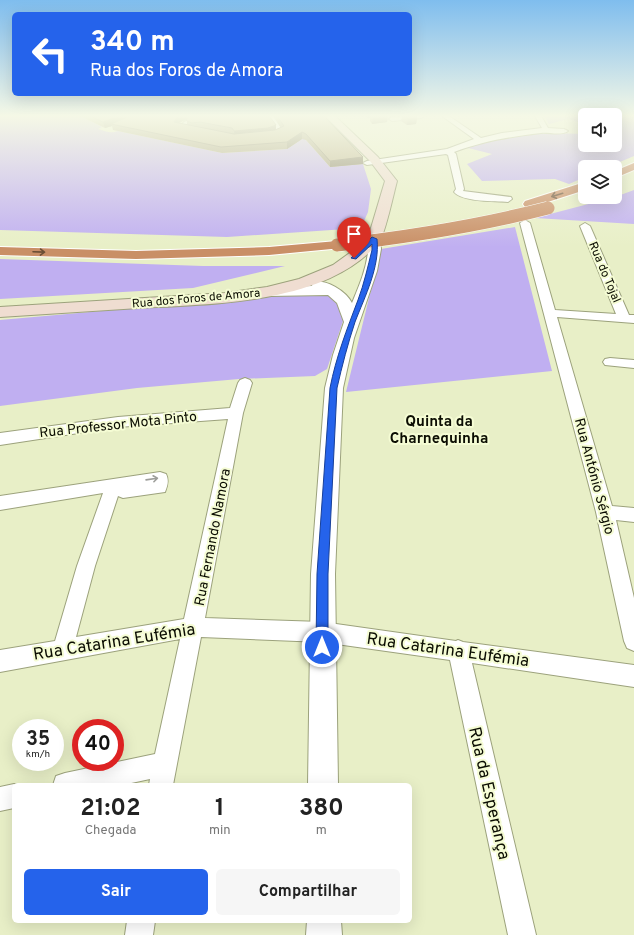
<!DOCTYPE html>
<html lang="pt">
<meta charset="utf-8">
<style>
body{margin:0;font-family:Overpass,sans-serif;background:#f6f6f6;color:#222;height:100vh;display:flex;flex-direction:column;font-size:15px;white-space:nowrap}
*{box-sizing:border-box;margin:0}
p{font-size:13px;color:#767676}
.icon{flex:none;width:22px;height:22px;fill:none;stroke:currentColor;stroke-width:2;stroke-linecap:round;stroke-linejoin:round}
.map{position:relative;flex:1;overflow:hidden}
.panel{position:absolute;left:12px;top:783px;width:400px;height:140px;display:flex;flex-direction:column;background:#fff;border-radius:6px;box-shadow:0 4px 16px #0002}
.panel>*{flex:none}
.banner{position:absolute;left:12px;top:12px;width:400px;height:84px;border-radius:6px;box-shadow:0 4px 16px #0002;background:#2563eb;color:#fff;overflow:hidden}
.fabs{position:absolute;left:578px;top:108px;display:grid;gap:8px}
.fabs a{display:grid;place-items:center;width:44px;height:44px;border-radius:6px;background:#fff;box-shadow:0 4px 16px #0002;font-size:20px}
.speed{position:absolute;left:12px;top:719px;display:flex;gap:8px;font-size:20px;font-weight:700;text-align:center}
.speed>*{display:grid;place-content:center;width:52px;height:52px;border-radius:50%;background:#fff;box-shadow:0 4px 16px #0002;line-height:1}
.speed small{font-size:10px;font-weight:400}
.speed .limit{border:6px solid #d22;background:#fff;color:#111}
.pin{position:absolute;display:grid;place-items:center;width:34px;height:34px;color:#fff;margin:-41px -17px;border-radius:50% 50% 50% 0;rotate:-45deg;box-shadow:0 0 4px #0007}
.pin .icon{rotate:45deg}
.me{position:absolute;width:44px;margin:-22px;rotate:0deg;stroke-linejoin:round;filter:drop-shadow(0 0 3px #0008)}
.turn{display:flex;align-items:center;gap:14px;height:84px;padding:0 12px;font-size:18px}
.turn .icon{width:52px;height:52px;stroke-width:2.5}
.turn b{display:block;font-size:28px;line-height:34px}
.eta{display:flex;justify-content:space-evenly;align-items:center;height:68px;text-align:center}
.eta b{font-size:24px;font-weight:700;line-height:28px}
.primary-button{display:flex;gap:8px;margin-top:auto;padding:8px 12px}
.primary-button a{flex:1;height:46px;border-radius:6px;background:#2563eb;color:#fff;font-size:16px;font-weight:700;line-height:46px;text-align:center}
.primary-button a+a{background:#f6f6f6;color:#222}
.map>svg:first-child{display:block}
</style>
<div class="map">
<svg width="634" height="935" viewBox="0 0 634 935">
<rect width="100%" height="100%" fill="#e8efc7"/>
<!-- green -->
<path fill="#c0aff1" d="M0 116H81L102 127 98 129C105 131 111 134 118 131L222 153 287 149 302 139H305L330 167 363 164 371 189 368 212 361 228 227 237 0 230Z
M544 116H585V124L568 119 549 124Z
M615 116H634V156L608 167H585V177L569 184 555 179 482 181 467 164 492 154 468 148C505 131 546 133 585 134V145H615Z
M634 190V224L535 218 615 197Z
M515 227 552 371 346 392 381 249Z
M0 259 203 266H285L193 288 0 299Z
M314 292 336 296 345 315 327 369 315 376 239 379 137 388 0 406V320Z"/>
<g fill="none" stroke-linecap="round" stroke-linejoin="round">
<!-- minor casing -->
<g stroke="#9ca27c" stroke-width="2">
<path id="minor" d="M196 116H204L188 126 205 130V134L186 130 181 126 184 122Z
M267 116H273L284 133C279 138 269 140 262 139V135L276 132Z
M402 116H424L421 118 392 121 389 119 392 117Z
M442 116H449L481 138 502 133 542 128 535 116H541L548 128 564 129 568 131C562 136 548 132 541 133 508 137 485 141 454 152L456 154 464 189 463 191 511 197 512 199 508 202C495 201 462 202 454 192L456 189 448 155 446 154 367 165 363 163 367 161 447 149 474 139Z
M525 220 530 223 555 310 616 314 580 226 585 223 590 226 629 315H634V323L557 317 612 506 634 508V522L616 520 634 598V651L627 648 624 641 596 512 520 223Z
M610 358 634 360V368L605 365 603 362 605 359Z
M245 378 250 380 252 383 243 413 205 618 322 622 456 641 458 640 463 642 634 665V687L472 663 536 935H508L450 660 322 642 201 637 173 785H149L150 779 122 785H53L56 776 65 773 155 754 180 639 0 672V650L55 641 77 566 103 493 0 510V496L160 472 166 474C169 480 168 485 165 492L123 498 118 496 95 566 76 637 184 619 228 419 118 427 0 445V433L118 417 230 408 238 383 240 380Z
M14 784 17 785H14V808L0 811V787Z
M127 921H155L153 935H125Z"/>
</g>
<!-- tertiary casing -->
<g stroke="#9ca27c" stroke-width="2">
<path id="tertiary" d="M374 235 378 236 380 239 381 249 377 271 354 338 343 388 335 574 338 785H308L311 574 325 388 333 355 344 322 337 303 328 295 268 296 263 295 261 292 263 289 268 288 312 286 313 282C326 279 346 291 352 303 359 286 366 270 368 252 368 246 367 241 370 236Z
M307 921H341L342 935H306Z"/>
</g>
<!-- secondary casing -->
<g stroke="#9ca27c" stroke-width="2">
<path id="secondary" d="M325 116H335L378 157 397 181C394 192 385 235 379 242 328 304 213 304 139 308 93 311 46 314 0 317V307L225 293 267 287 299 279 333 265 358 247 368 238 385 181 370 161Z"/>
</g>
<!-- motorway casing -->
<g stroke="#fff" stroke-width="2">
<path id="motorway" d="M634 163V170L615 178V171Z
M585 182V190L529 208 525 207 523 204 525 201Z
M337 241 342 242 344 245 342 248 269 255 136 259 0 255V247L136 251 269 247Z"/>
</g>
<!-- minor -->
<use href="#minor" fill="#fff" fill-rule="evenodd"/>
<!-- tertiary -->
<use href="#tertiary" fill="#fff" fill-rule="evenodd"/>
<!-- secondary -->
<use href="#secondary" fill="#efddd1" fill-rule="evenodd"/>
<!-- motorway -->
<use href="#motorway" fill="#c98f66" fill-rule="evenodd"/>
<!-- motorway-bridge casing -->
<g stroke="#fff" stroke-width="14" stroke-linecap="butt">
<path id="motorway-bridge" d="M337 245C408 237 478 226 548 208"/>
</g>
<!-- motorway-bridge -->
<use href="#motorway-bridge" stroke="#c98f66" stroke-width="13"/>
</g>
<!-- wall -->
<path fill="#a39a78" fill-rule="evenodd" d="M80 116H265L276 125V130L281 128 274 116H324L363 164 330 167 306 140 302 139 287 149 222 153 113 130 112 126 105 128ZM187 119V125L179 123Z
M366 116H387V122L372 124 370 121V118H368Z
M402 116H416L417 118 416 124 407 125 401 121Z"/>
<!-- shaded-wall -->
<path fill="#847d62" d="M119 116H136L111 124 112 126 105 128 103 122Z
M179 116H194L178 123 174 122 177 117Z
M388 116 387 122 372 124 373 118Z
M417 118 416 124 407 125 408 119Z
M276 125V132L235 137 234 131Z
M302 132V139L287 149V142Z
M363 157V164L330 167V161Z"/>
<!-- building -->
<path fill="#bdb38c" stroke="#847d62" d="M90 116H119L103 122Z
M130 116H179L177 117 174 122 234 134 275 130 284 126 277 116H324L363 157 330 161 306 134 302 132 287 142 221 147 111 124Z
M191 116H265L270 117 276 125 268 128 234 131 232 128 200 122 192 123 187 121 186 119Z
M371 116H388L373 118Z
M403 116H416L417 118 408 119Z"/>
<!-- one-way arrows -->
<defs><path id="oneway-shaft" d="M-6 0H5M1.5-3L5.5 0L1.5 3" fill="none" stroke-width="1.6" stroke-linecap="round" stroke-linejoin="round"/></defs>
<g stroke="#6a4e34">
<use href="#oneway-shaft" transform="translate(557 195) rotate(163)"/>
<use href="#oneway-shaft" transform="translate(39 252) rotate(2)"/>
</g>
<use stroke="#9d9e9a" href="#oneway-shaft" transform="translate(152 479) rotate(-8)"/>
<!-- sky -->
<linearGradient id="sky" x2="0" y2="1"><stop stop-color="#7fbdee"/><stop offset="0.47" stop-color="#f5f8e6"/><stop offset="1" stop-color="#f5f8e6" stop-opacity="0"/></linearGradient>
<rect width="634" height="247" fill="url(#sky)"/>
<!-- route -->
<path fill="#2563eb" stroke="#184099" d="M372 237 377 239C380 267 365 296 355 322 348 343 342 366 337 388L328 574V647L326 651 322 653 318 651 316 647 317 574 330 388C336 357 347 329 358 300 364 284 368 266 372 250V244L356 259 351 258Z"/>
<g text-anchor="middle" stroke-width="4" stroke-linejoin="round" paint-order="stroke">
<!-- far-street labels -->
<g font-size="12" fill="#0b0d02" stroke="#f5fcd4">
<text transform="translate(605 272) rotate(67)" y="4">Rua do Tojal</text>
<text transform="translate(196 298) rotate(-5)" y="4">Rua dos Foros de Amora</text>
</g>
<!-- street labels -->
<g font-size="14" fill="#0b0d02" stroke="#f5fcd4">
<text transform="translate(118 424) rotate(-6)" y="5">Rua Professor Mota Pinto</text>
<text transform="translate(595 476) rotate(75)" y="5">Rua António Sérgio</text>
<text transform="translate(212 537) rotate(-79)" y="5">Rua Fernando Namora</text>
</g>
<!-- neighbourhood labels -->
<g font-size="15" font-weight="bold" fill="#0b0d02" stroke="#f5fcd4">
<text x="439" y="426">Quinta da<tspan x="439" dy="17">Charnequinha</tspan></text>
</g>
<!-- near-street labels -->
<g font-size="17" fill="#0b0d02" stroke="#f5fcd4">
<text transform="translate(114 641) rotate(-9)" y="6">Rua Catarina Eufémia</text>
<text transform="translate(448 649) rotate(8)" y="6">Rua Catarina Eufémia</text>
<text transform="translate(490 793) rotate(77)" y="6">Rua da Esperança</text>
</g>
</g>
</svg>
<div class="fabs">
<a><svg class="icon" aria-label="sound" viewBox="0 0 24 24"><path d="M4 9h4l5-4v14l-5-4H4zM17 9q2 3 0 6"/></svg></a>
<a><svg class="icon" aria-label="layers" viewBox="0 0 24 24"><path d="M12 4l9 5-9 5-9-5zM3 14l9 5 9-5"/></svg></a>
</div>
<div class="speed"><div>35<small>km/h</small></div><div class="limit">40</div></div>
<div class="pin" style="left:354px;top:258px;background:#d93025"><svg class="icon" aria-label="arrive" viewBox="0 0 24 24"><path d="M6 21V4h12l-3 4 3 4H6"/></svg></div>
<svg class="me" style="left:322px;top:647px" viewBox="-20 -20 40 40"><circle r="17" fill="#2563eb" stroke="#fff" stroke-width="3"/><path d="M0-11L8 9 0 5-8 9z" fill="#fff"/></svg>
<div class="banner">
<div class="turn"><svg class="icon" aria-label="left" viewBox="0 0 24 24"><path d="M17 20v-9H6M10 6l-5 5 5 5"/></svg><div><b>340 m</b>Rua dos Foros de Amora</div></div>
</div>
<section class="panel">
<div class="eta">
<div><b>21:02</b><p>Chegada</p></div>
<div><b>1</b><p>min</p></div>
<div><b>380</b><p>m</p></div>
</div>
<div class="primary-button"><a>Sair</a><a>Compartilhar</a></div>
</section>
</div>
